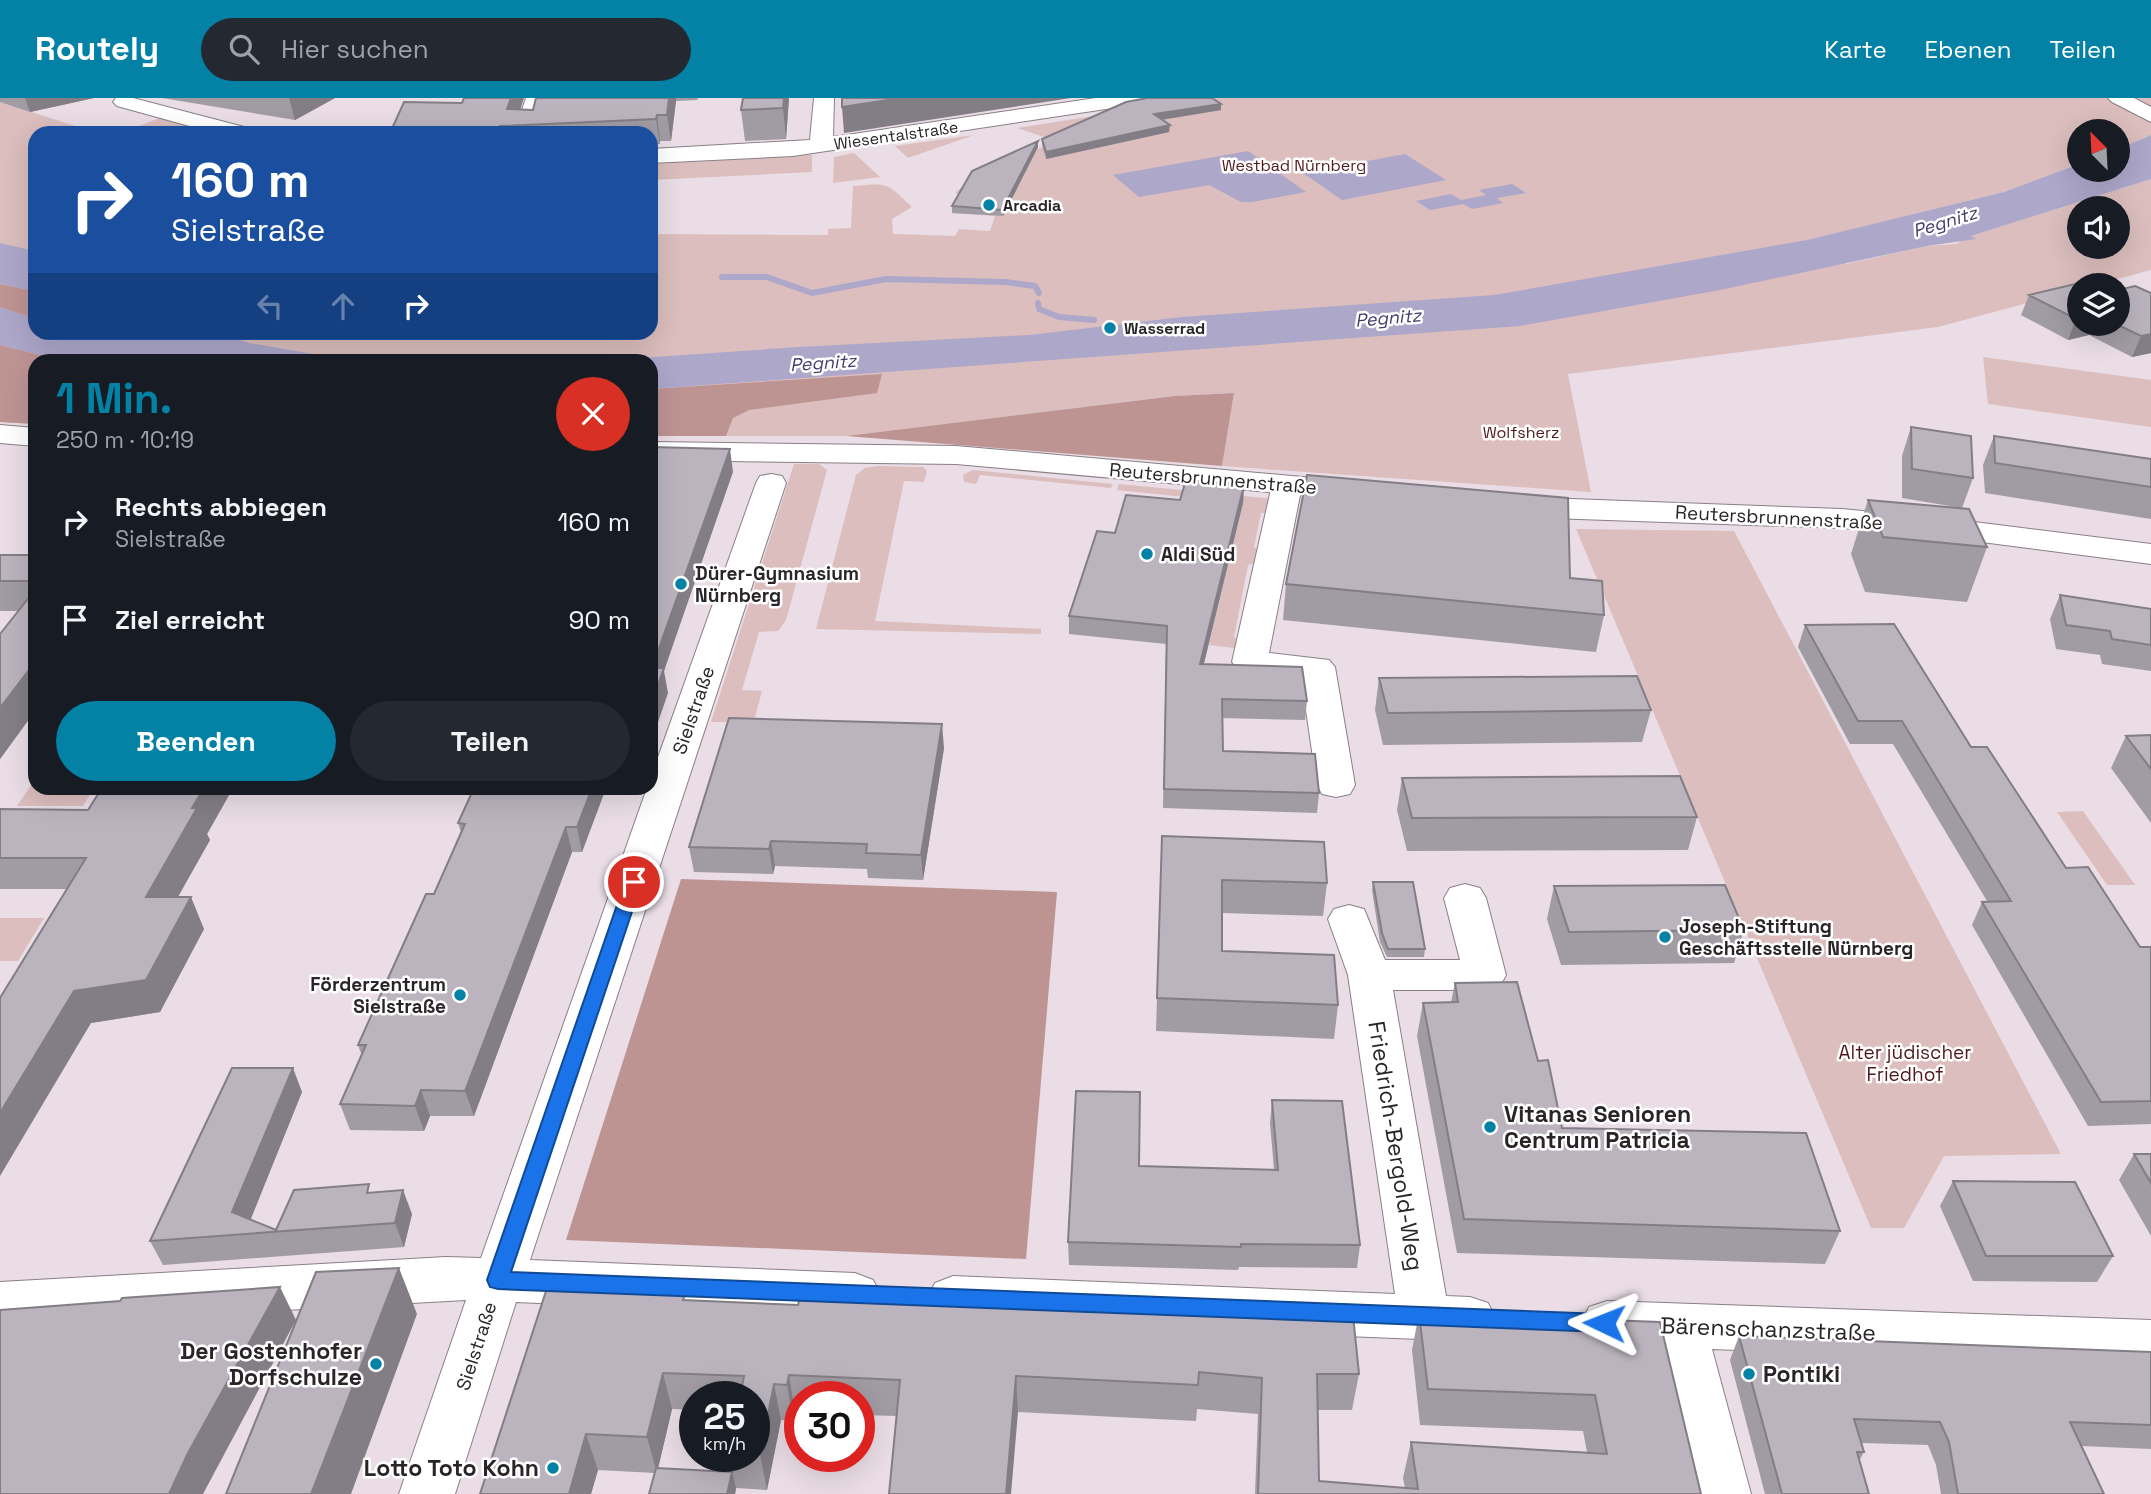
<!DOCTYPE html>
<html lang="de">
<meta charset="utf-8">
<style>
body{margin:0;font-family:"Space Grotesk",sans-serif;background:#242831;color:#f1f3f6;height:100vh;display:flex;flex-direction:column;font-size:26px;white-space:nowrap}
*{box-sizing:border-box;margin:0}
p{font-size:23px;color:#9ea1a6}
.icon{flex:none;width:38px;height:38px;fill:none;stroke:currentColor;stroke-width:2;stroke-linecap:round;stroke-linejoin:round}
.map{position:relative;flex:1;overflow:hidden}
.panel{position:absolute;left:28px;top:256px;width:630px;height:441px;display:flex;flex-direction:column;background:#171b24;border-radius:21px;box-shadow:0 7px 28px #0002}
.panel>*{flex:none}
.banner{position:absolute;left:28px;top:28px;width:630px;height:214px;border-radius:21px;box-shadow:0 7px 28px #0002;background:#1a4fa0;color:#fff;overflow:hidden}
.needle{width:46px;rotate:336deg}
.buttons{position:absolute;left:2067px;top:21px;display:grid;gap:14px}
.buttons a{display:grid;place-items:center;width:63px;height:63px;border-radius:50%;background:#171b24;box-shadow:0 7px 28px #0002;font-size:35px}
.speed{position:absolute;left:679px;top:1283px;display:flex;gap:14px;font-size:35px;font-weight:700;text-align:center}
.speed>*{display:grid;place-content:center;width:91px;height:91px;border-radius:50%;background:#171b24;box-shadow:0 7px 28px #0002;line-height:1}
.speed small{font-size:18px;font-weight:400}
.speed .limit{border:10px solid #d22;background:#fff;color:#111}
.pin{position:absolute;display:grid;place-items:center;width:60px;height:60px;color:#fff;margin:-30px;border:4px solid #fff;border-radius:50%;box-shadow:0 2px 7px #0007}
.me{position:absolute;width:77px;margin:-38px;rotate:272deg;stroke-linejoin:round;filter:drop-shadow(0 0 5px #0008)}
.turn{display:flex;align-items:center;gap:24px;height:147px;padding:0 28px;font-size:32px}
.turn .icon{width:91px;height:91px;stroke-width:2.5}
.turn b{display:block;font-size:49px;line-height:60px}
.lanes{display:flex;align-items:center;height:66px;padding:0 28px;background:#0003;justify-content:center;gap:35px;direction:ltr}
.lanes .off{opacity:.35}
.round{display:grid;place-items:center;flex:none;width:74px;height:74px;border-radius:37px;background:#242831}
.headline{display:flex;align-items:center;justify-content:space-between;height:119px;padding:0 28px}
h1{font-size:42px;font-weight:700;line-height:52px;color:#0382a6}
.button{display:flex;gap:14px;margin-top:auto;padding:14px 28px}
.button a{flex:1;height:80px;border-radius:42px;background:#0382a6;color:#fff;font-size:28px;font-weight:700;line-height:80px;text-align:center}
.button a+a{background:#242831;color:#f1f3f6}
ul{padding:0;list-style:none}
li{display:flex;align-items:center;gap:21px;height:98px;padding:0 28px}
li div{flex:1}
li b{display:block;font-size:26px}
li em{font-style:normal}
header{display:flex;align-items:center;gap:42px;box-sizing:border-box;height:98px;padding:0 35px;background:#0382a6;color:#fff}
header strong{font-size:33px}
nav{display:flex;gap:38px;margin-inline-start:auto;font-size:24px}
.search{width:490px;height:63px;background:#242831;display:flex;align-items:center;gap:18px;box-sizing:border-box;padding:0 24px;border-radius:38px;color:#9ea1a6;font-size:26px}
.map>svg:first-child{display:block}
</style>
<header>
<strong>Routely</strong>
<div class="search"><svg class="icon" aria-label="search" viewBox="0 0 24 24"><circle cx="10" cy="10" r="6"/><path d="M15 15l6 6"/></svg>Hier suchen</div>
<nav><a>Karte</a><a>Ebenen</a><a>Teilen</a></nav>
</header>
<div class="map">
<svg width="2151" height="1396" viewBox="0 0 2151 1396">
<rect width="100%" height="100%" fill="#eadde6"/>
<!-- green -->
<path fill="#dbbebd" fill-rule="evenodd" d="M1209 0H2151V37L2118 51V33H2079V66L2004 94 1808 142 1846 166 1927 148 1956 146 1971 138 2151 81V172L2095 187H2079V191L1938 229 1568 276 1591 394 1222 368 1234 295 1175 298 846 338H651V262H35V326L0 324V4L97 35H35V234H651V136L828 137V131L851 130 853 88C889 85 886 84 912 109L892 121 893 136 955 138 959 131 990 133 995 118 952 115 962 96 955 95C983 70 1023 55 1059 44L1017 30ZM2079 110H2118V149H2079Z
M162 19 225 35H121Z
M974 37 908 60 895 48Z
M854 55 880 79 833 85 834 59Z
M812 57V74L651 82V66Z
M1983 259 2151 282V329L1988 306Z
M794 366H819L827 372 786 522 778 533 759 534 742 592 762 593 755 619 746 624H711Z
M877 368 923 369 927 373 924 384 904 383 875 523 1041 531V536L816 531 856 377 865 370Z
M973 372 1113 386 1111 390 980 377 976 386 964 384 963 377Z
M1119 386 1274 401 1271 416 1261 415 1254 449 1262 456 1261 463 1248 467 1234 539 1244 545 1242 551 1209 547 1243 405 1117 392Z
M1576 431 1734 433 2061 1056 1944 1058 1904 1130H1871Z
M35 681V690H94L83 708H17Z
M2083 713 2135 787H2107L2057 714Z
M0 820H44L18 863H0Z"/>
<!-- forest -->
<path fill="#be9493" d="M0 186 35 193V221L0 209Z
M0 247 61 262H35V326L0 324Z
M882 276 877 295 749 312 733 320 726 338H651V291Z
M1234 295 1222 368 846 338 1175 298Z
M681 781 1057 794 1026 1161 566 1142Z"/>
<!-- water -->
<path fill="#ada7ca" d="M2151 37V81L1971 138 1976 141 1927 148 1720 192 1520 228 651 291V262H611L799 249 1030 237 1182 219 1494 197 1807 142 2004 94 2079 66V72H2118V51Z
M1248 53 1306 94 1252 104H1241L1209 87 1139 99 1113 77Z
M1405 56 1446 82 1342 102 1303 75Z
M1512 86 1526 95 1497 100 1503 105 1472 111 1463 106 1430 112 1416 103 1451 96 1461 102 1486 97 1479 92Z
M0 145 35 153V193L0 186Z
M0 209 35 221V234C47 234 62 232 74 235 94 240 107 245 127 236L126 235H222L249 245 348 262H61L0 247Z"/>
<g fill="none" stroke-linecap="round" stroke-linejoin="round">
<!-- stream -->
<path stroke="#ada7ca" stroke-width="6" d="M722 179H767L812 195 886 181 1006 184 1035 188 1039 195
M1038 205 1039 211 1059 219 1094 222"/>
<!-- minor casing -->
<g stroke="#8a7f87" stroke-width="2">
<path id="minor" d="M116 0H133L248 30 251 35H215L117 8 113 4Z
M526 0H546L536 35H514Z
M814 0H834L833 39 1096 0H1150L1146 4 1139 6 793 58 651 65V51L810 42Z
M771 376 782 378 786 385 530 1162 855 1175 873 1182 881 1197 873 1212 855 1219 516 1204 455 1396H399L466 1202 0 1228V1184L446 1159 481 1160 647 690H651V679L756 385 760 378Z
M1287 378 1298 380 1302 387 1269 555 1329 562 1335 569 1355 687 1350 696 1336 699 1322 696 1317 687 1301 578 1238 571 1232 564 1272 387 1276 380Z
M1465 786 1480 790 1486 800 1506 877 1500 888 1485 892H1393L1446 1198 1470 1199 1488 1205 1496 1221 1488 1237 1470 1243 953 1222 935 1215 927 1200 935 1185 953 1178 1395 1196 1348 877 1328 821 1334 811 1349 807 1364 811 1385 862H1460L1444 800 1450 790Z
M1607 1203 2151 1222V1268L1712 1251 1751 1396H1695L1660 1249 1607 1247 1589 1241 1581 1225 1589 1209Z"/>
</g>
<!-- tertiary casing -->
<g stroke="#8a7f87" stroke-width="2">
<path id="tertiary" d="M2108 0H2134L2151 9V24L2112 4Z
M0 327 35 330V348L0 345Z
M651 344 956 348 1358 384 1369 386 1373 393 1369 400 1358 402 956 366 651 362Z
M1515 399 1842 411 1974 424 2151 446V466L1974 443 1842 430 1550 420 1504 415 1499 408 1504 401Z"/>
</g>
<!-- minor -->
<use href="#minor" fill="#fff" fill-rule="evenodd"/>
<!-- tertiary -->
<use href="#tertiary" fill="#fff" fill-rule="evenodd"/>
</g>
<!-- wall -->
<path fill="#a19ba4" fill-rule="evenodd" d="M0 0H94L30 14 0 4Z
M162 0H335L295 22Z
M536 0H698L697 2 676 3 671 43H660V46L651 47V35H390L520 11 533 12Z
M743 0H789L786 41 745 43 741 12Z
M1221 6V12L1161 22 1169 34 1046 61 1042 47V41Z
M1038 49 1003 118 952 115V108Z
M2092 182 2079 226H2118V192L2151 255 2132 259 2089 237 2068 242 2021 217 2029 197Z
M1911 329 1973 380 1962 410 1902 400V358Z
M1994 338 2151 361V421L1985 395 1983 367Z
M1244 387 1243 405 1204 566 1307 603 1305 622 1222 620 1223 653 1319 695 1317 715 1163 710 1166 546 1069 536V518L1115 435 1180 402Z
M1868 402 1987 449 1967 504 1865 494 1851 456Z
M0 457H35V613L0 661V536L19 513H0Z
M1570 480 1604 517 1596 554 1283 522 1286 486Z
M2060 497 2151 511V573L2102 566 2100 557 2056 551 2050 521Z
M1805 527 1971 649 2066 770 2140 849H2151V1026L2088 1028 1972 827 1982 804 1987 803 1893 646H1850L1798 549Z
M1379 580 1651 612 1642 644 1383 647 1375 612Z
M2151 637V725L2111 670 2126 638Z
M944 650 923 782 868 780 867 771 775 768 773 776 694 774 689 749Z
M1402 680 1697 719 1688 752 1407 753 1397 712Z
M102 690H247H233L207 736 210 742 177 799 204 831 160 914 91 925 67 791H0V711L88 712Z
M606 690 582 754H572L474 1018H430L424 1033 350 1032 340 1006 362 958 358 947 434 796 461 734 458 725Z
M1162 738 1327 785 1323 818 1222 815V853L1338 907 1334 941 1156 933Z
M1373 784 1425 851 1424 859H1387L1380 844 1372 792Z
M1554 788 1744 832 1734 865 1561 867 1547 821Z
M1455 885 1538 963 1562 1030 1840 1133 1825 1166 1457 1155 1417 938 1423 905 1451 904Z
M302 994 250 1121 276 1132 372 1094 412 1116 404 1149 163 1167 150 1143Z
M1272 1002 1360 1147 1357 1170 1239 1169 1238 1172 1069 1167 1068 1144 1139 1068 1274 1072 1270 1025Z
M2134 1056H2151V1138L2119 1082Z
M1953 1083 2113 1158 2097 1184 1973 1183 1940 1108Z
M686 1202 1359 1276 1352 1312H1318L1319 1383 1405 1390 1403 1380 1411 1344 1587 1354 1583 1333 1420 1327 1412 1252 1419 1215 1660 1224 1701 1396H1255L1258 1316 1197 1311 1196 1323 1018 1314 897 1318 859 1317V1298H800V1314H795L793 1323 781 1322 767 1392 736 1390 735 1396H649L655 1375 598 1372 591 1396H480ZM695 1298H754V1358H729L732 1374 658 1370 672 1311 695 1312Z
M1739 1238 2151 1254V1351L2082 1348 2104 1396H1941L1936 1367 1928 1347 1862 1345 1864 1354 1859 1363 1869 1396H1765L1730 1262Z"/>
<!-- shaded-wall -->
<path fill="#837e86" d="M25 0H94L30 14Z
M289 0H335L295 22Z
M511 0H524L515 27 507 11Z
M669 0H676V3L671 43 667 17Z
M784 0H789L786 41 783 10Z
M901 0H1071L844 35 842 9Z
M1221 6V12L1154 23V16Z
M657 17 660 43V46L656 21Z
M1170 27 1169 34 1046 61V54Z
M500 28 501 35H496Z
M1038 43V49L1003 118 1002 112Z
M2076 221H2079V226H2094L2089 237 2068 242Z
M2151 236V255L2132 259 2141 238Z
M730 351 733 374 664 573 668 595 651 645 652 570Z
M1244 387 1243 405 1199 585 1200 566Z
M35 564V613L0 661V610Z
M942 626 944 650 923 782 921 757Z
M204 690H233L207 736 210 742 160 831 146 799 192 710Z
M592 690H606L582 754 577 729Z
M566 729 572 754 474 1018 465 993Z
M771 743 775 768 773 776 769 751Z
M191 799 204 831 160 914 91 925 0 1078V1015L74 893Z
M293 970 302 994 244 1138 232 1114Z
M421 992 430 1018 424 1033 415 1008Z
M403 1092 412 1116 404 1149 395 1125Z
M399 1170 417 1216 351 1396H311Z
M280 1189 296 1222 203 1396H169L188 1355Z
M663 1275 672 1311 657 1375 647 1339Z
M789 1277 795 1314 793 1323 787 1287Z
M1016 1278 1018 1314 1011 1396H1006Z
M774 1286 781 1322 767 1392 760 1356Z
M586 1336 598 1372 591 1396H569Z
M732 1374 736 1390 735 1396H727Z"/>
<!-- building -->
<path fill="#bbb4bf" stroke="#837e86" stroke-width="2" d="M464 0H511L507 11 533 12 536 0H669L667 17H657L656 21 500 28 496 35H390L404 4 462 5Z
M743 0H784L783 10 741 12Z
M842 0H901L842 9Z
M1147 0H1212L1221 6 1154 16 1170 27 1046 54 1042 41 1126 4Z
M1038 43 1002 112 952 108 972 73Z
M2092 182 2103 187H2079V221H2076L2029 197Z
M2135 188 2151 195V236L2141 238 2116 226H2118V192Z
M1911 329 1971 338 1973 380 1912 371Z
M1994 338 2151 361V389L1995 365Z
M651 349 730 351 652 570H664L651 607Z
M1307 377 1568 400 1570 480 1602 483 1604 517 1286 486Z
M1186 382 1244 387 1200 566 1302 569 1307 603 1222 601 1223 653 1315 656 1319 695 1164 691 1167 528 1069 518 1097 433 1115 435 1126 397 1180 402Z
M1868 402 1969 411 1987 449 1883 439Z
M0 457H35V483H0Z
M35 492V564L0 610V536Z
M2060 497 2151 511V547L2112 541 2110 533 2066 527Z
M1894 526 1971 649H1987L2066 770 2088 769 2140 849H2151V1003L2101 1004 1982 804 2011 803 1902 623H1858L1805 527Z
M1637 578 1651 612 1388 615 1379 580Z
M729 620 942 626 921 757 866 755 867 746 771 743 769 751 689 749Z
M2151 637V671L2126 638Z
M1680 678 1697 719 1412 720 1402 680Z
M102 690H204L192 710H197L146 799H191L146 882 74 893 0 1015V900L86 760H0V711L88 712Z
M474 690H592L577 729H566L465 993 421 992 415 1008 340 1006 366 947H358L426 796H434L465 726 458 725Z
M1162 738 1324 744 1327 785 1222 782V853L1334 857 1338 907 1157 900Z
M1373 784H1413L1425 851H1388L1382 835Z
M1725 787 1744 832 1569 834 1554 788Z
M1517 884 1538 963 1548 962 1562 1030 1806 1035 1840 1133 1464 1121 1423 905 1458 904 1455 885Z
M232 970H293L232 1114 276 1132 294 1092 369 1086 367 1095 403 1092 395 1125 150 1143Z
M1076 993 1140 994 1139 1068 1278 1072 1272 1002 1342 1003 1360 1147 1241 1146V1149L1068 1144Z
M2134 1056H2151V1085Z
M1953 1083 2075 1084 2113 1158H1986Z
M399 1170 311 1396H226L316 1174Z
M280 1189 188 1355 169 1396H0V1212L120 1203 122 1200Z
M547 1190 685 1196 683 1202 798 1207 801 1194 1353 1217 1359 1276H1317L1319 1383 1418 1391 1411 1344 1607 1356 1595 1297 1428 1291 1419 1215 1660 1224 1701 1396H1258L1262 1280 1199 1274 1198 1287 1016 1278 1006 1396H889L900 1282 789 1277 787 1287 774 1286 760 1356H754V1298H740L744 1278 663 1275 647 1339 586 1336 569 1396H480Z
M1739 1238 2151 1254V1327L2070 1324 2104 1396H1958L1949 1344 1940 1324 1854 1321 1864 1354H1857L1869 1396H1782Z
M656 1370 732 1374 727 1396H649Z"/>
<!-- route -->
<path fill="#1a73e8" stroke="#114b97" stroke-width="2" d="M634 779 642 784 511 1174 1604 1216 1611 1218 1614 1225 1611 1232 1604 1234 498 1191 490 1189 487 1182 625 784Z"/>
<!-- markers -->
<g fill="#0382a6" stroke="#fff" stroke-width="2.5">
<circle cx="989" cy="107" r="7"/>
<circle cx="1110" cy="230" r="7"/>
<circle cx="1147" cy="456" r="7"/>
<circle cx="681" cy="486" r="7"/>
<circle cx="1665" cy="839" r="7"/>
<circle cx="460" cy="897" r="7"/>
<circle cx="1490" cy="1029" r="7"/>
<circle cx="376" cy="1266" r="7"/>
<circle cx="1749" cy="1276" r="7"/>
<circle cx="553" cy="1370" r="7"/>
</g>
<g text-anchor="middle" stroke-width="5" stroke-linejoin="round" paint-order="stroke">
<!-- far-street labels -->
<g font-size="16" fill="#282427" stroke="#fff">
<text transform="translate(896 37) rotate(-8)" y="6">Wiesentalstraße</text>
</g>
<!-- far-park labels -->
<g font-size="16" fill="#4f191c" stroke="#fff">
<text x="1294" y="73">Westbad Nürnberg</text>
<text x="1521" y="340">Wolfsherz</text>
</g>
<!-- far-poi labels -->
<g font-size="16" font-weight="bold" fill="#282427" stroke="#fff" text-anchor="start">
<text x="1003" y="113">Arcadia</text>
<text x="1124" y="236">Wasserrad</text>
</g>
<!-- far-water labels -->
<g font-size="18" font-style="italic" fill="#44396a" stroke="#fff">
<text transform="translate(1945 124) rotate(-17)" y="6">Pegnitz</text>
<text transform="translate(1388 220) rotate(-5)" y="6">Pegnitz</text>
<text transform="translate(823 265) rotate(-4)" y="6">Pegnitz</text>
</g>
<!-- street labels -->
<g font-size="19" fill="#282427" stroke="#fff">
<text transform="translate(1213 380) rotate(5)" y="7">Reutersbrunnenstraße</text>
<text transform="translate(1779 419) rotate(3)" y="7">Reutersbrunnenstraße</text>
<text transform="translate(693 612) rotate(-71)" y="7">Sielstraße</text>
<text transform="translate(476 1248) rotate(-72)" y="7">Sielstraße</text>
</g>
<!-- poi labels -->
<g font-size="19" font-weight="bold" fill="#282427" stroke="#fff" text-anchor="start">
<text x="1161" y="463">Aldi Süd</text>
<text x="695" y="482">Dürer-Gymnasium<tspan x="695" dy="22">Nürnberg</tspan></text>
<text x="1679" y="835">Joseph-Stiftung<tspan x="1679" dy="22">Geschäftsstelle Nürnberg</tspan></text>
<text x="446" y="893" text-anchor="end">Förderzentrum<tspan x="446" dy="22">Sielstraße</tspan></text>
</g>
<!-- park labels -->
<g font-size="19" fill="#4f191c" stroke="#fff">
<text x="1905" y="961">Alter jüdischer<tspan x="1905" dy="22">Friedhof</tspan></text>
</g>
<!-- near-poi labels -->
<g font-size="23" font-weight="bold" fill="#282427" stroke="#fff" text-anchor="start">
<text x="1504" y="1024">Vitanas Senioren<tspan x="1504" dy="26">Centrum Patricia</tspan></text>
<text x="362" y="1261" text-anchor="end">Der Gostenhofer<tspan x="362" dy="26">Dorfschulze</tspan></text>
<text x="1763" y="1284">Pontiki</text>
<text x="539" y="1378" text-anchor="end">Lotto Toto Kohn</text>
</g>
<!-- near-street labels -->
<g font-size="23" fill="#282427" stroke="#fff">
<text transform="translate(1396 1048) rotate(81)" y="8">Friedrich-Bergold-Weg</text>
<text transform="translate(1768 1231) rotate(2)" y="8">Bärenschanzstraße</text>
</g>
</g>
</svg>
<div class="buttons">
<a><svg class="needle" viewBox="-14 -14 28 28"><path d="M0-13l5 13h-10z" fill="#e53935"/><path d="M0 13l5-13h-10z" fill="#9ea1a6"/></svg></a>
<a><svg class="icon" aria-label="sound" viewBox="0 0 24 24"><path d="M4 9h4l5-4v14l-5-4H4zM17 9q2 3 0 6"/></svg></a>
<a><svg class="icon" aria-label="layers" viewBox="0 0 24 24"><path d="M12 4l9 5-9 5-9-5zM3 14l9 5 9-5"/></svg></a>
</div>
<div class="speed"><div>25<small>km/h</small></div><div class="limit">30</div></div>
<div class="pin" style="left:634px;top:784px;background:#d93025"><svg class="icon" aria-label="arrive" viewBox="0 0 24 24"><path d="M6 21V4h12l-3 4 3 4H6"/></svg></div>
<svg class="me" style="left:1604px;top:1225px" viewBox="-20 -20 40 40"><path d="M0-17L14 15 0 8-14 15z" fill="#1a73e8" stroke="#fff" stroke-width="4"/></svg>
<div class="banner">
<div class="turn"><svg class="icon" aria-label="right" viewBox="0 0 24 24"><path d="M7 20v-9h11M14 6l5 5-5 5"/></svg><div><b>160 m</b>Sielstraße</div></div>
<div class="lanes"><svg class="icon off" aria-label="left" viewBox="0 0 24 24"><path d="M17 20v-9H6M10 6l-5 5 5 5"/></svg><svg class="icon off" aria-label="ahead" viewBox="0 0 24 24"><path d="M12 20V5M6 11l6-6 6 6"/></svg><svg class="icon" aria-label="right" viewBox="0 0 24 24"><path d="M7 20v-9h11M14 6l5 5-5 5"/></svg></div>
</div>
<section class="panel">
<div class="headline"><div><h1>1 Min.</h1><p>250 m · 10:19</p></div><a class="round" style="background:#d93025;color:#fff"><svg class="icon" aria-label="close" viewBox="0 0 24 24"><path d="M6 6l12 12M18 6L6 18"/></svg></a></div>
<ul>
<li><svg class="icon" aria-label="right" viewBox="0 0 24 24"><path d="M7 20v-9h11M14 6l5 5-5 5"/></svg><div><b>Rechts abbiegen</b><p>Sielstraße</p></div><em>160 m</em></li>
<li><svg class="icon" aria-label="arrive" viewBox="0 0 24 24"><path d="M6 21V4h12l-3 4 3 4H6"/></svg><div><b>Ziel erreicht</b></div><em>90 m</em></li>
</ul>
<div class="button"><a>Beenden</a><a>Teilen</a></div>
</section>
</div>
